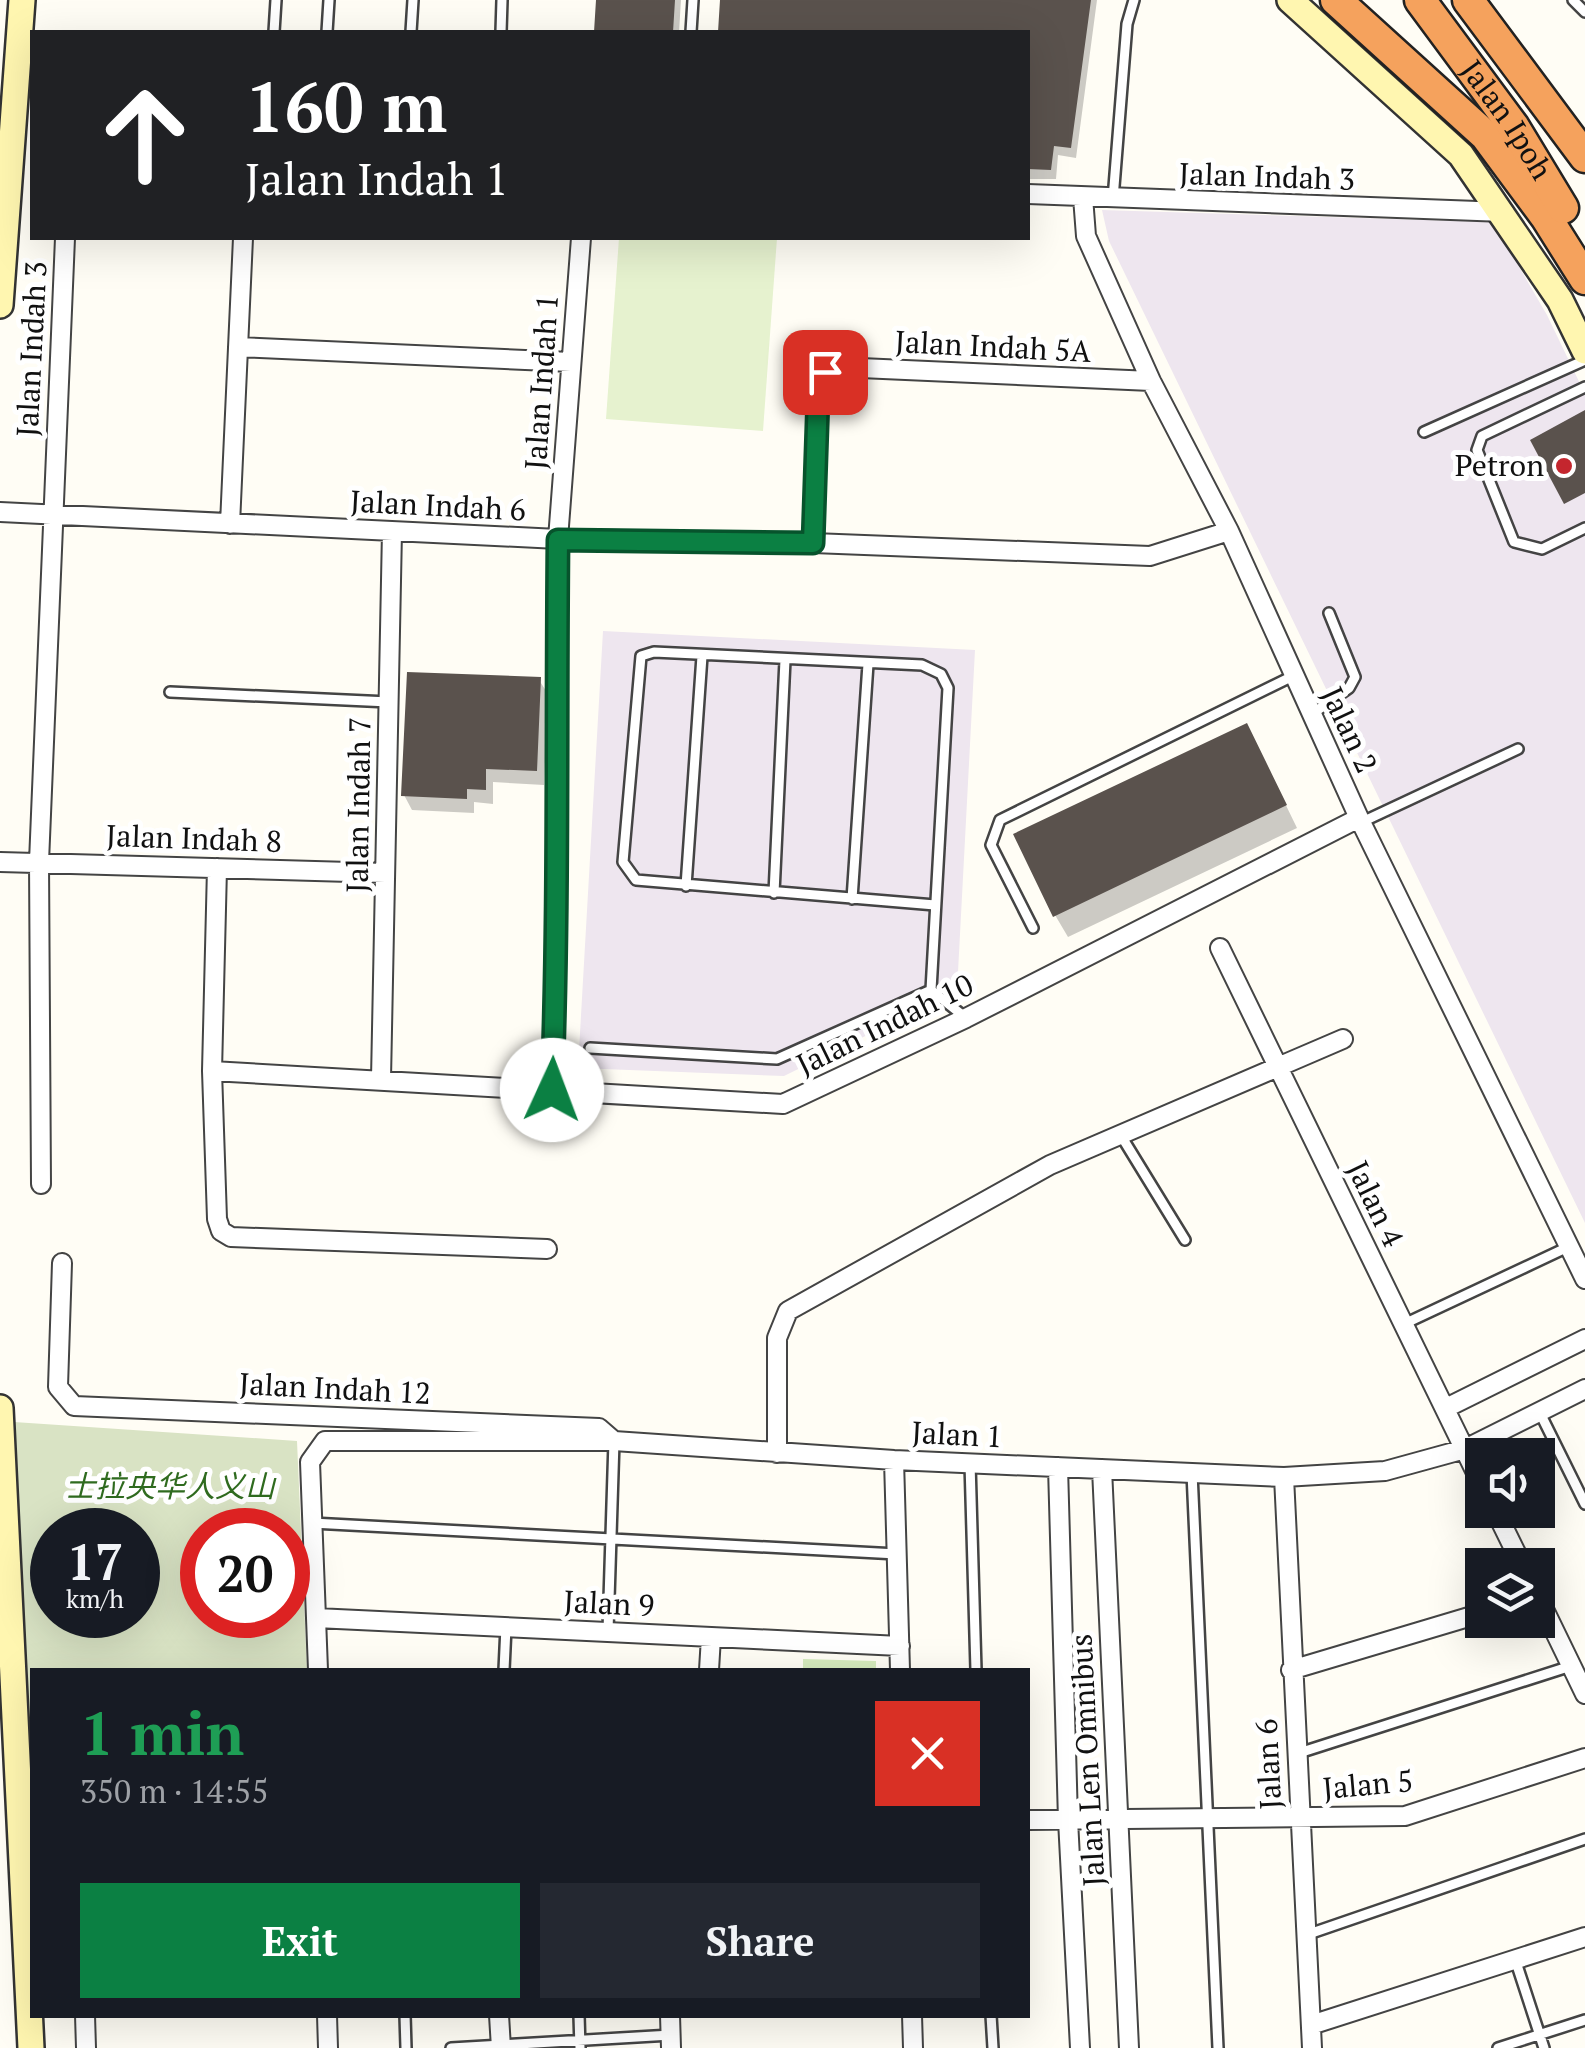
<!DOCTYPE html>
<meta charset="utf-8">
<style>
body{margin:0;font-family:"PT Serif","Noto Sans SC",serif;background:#242831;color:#f1f3f6;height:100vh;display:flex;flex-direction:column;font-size:38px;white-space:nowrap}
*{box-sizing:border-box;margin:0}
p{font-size:32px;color:#9ea1a6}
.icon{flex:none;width:55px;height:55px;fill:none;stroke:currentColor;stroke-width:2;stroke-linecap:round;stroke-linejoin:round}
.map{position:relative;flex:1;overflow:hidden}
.panel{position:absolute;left:30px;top:1668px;width:1000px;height:350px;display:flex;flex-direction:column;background:#171b24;border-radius:0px;box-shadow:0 10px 40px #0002}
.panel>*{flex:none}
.hud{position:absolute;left:30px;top:30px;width:1000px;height:210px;border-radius:0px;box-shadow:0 10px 40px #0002;background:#202124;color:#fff;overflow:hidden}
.buttons{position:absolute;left:1465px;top:1438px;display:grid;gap:20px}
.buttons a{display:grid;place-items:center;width:90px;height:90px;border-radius:0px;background:#171b24;box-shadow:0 10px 40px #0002;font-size:50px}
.speed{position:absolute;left:30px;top:1508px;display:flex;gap:20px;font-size:50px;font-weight:700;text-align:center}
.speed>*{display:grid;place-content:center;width:130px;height:130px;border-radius:50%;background:#171b24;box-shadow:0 10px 40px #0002;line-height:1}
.speed small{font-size:25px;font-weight:400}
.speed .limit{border:15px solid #d22;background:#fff;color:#111}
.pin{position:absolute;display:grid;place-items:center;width:85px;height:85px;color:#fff;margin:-42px;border-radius:20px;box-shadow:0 5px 15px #0006}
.me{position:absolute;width:110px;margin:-55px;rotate:2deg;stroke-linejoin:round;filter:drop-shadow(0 0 8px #0008)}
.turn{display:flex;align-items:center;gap:35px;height:210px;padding:0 50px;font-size:45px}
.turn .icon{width:130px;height:130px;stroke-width:2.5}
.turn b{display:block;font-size:70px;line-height:85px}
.round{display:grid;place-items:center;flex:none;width:105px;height:105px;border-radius:0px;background:#242831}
.headline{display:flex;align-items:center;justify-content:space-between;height:170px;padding:0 50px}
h1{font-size:60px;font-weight:800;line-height:75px;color:#1e9e55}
.cta{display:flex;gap:20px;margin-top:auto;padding:20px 50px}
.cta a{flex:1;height:115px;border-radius:0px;background:#0b8043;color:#fff;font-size:40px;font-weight:800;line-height:115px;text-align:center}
.cta a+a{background:#242831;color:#f1f3f6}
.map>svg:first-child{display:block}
</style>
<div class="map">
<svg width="1585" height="2048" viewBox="0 0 1585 2048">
<rect width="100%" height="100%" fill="#fffdf5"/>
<!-- industrial -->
<path fill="#eee6ef" d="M1102 210 1493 222 1547 315 1585 394V1223L1109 241Z
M603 631 975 650 957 991 784 1076 578 1068Z"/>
<!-- green -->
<path fill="#d5ebbd" d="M803 1659 876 1661V1670H803Z"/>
<!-- cemetery -->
<path fill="#d9e3c4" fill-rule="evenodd" d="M14 1422 297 1441 307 1670H32V1944ZM52 1530H138V1615H52ZM202 1530H288V1615H202Z"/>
<!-- pitch -->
<path fill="#e6f2cf" d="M619 238H777L763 431 606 419Z"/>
<!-- shadow -->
<path fill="#0003" d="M598 0H681L679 32H597Z
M722 0H1097L1076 158 1058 155 1056 179H1028V32H720Z
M539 680 548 694 544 785 493 782V804L474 802V813L412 810 404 795Z
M1258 748 1297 828 1068 937 1055 915Z"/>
<!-- building -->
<path fill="#5a524d" d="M596 0H675L673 32H594Z
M720 0H1091L1071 148 1054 146 1051 170 1028 169V32H718Z
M1585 410V493L1564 504 1530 440Z
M407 672 541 677 537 771 486 769V790L467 789V799L401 796Z
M1247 723 1287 805 1053 917 1013 834Z"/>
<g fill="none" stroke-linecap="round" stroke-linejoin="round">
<!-- lane casing -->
<g stroke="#444" stroke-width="14">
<path id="lane" d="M1573 0 1585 12
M274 32 276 0
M327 32 329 0
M411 32 413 0
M501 32 502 0
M691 32 693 0
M1113 199 1127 24 1134 0
M1585 387 1482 436 1477 450 1514 542 1542 549 1585 528
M1424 432 1585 360
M170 692 389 702
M1312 714 1349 688 1355 677 1329 613
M1362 822 1518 749
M686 886 702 656
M774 893 785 660
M852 899 868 664
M935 905 636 880 623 862 641 656 654 652 922 665 941 674 948 688 931 990 966 1018
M1033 928 991 845 1000 820 1293 676
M590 1048 777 1059 931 990
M552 1090 559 905 554 771 557 651
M1120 1134 1185 1240
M1404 1324 1568 1247
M1540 1413 1585 1504
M970 1463 976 1670
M1192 1473 1218 2048
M312 1523 897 1554
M608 1631 614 1441
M504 1670 506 1627
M1299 1753 1571 1666
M1306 1935 1585 1839
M1515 1959 1544 2048
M405 2015 406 2048
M579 2015 580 2048
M991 2015 993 2048
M451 2048 671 2035
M1498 2048 1585 2020"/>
</g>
<!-- street casing -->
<g stroke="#444" stroke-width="22">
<path id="street" d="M1028 194 1504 212
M1083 197 1086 236 1151 381 1229 531 1359 818 1585 1279
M238 347 571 362
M0 512 558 539 813 543 1150 556 1229 531
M230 524 243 238
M813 543 817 397 825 373 838 367 1151 381
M557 651 558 539 581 238
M0 862 385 873
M217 868 212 1071 217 1219 221 1231 231 1237 547 1249
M1220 948 1482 1485
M212 1071 783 1104 966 1018 1359 818
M381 1079 392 531
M41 1184 39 862 65 238
M62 1263 58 1387 74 1406 599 1428 614 1441
M1448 1407 1585 1339
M777 1453V1338L788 1311 1050 1165 1343 1039
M894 1460 900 1670
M1058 1467 1068 1820 1080 2048
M1102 1469 1129 2048
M1284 1477 1312 2048
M1495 1510 1522 1565
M1538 1597 1585 1694
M316 1618 900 1646
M318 1670 310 1462 325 1441H614L894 1460 1284 1477 1385 1471 1465 1449 1585 1389
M709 1670 711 1637
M1291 1670 1482 1613
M1028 1820 1405 1816 1585 1758
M85 2015 86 2048
M327 2015 328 2048
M499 2015 501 2048
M670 2015 671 2048
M912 2015 913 2048
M1311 2025 1585 1937"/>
</g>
<!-- secondary casing -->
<g stroke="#333" stroke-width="30">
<path id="secondary" d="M1290 0 1461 155 1560 300 1585 351
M0 305 22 0
M0 1408 31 2048"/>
</g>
<!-- highway casing -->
<g stroke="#222" stroke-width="35">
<g id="highway">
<path d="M1336 0 1486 136 1546 217 1585 279"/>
<path id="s1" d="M1420 0 1514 127 1563 208"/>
<path d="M1468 0 1585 157"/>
</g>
</g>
<!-- lane -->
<use href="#lane" stroke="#fff" stroke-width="9"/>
<!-- street -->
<use href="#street" stroke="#fff" stroke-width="18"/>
<!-- secondary -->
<use href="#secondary" stroke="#fff6b0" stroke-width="25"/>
<!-- highway -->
<use href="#highway" stroke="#f5a25d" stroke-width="30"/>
</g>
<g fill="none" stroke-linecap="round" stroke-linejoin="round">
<!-- route casing -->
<g stroke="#07532c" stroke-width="25">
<path id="route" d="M552 1090C559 906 556 723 558 540L813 543 818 396 825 372"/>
</g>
<!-- route -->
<use href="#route" stroke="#0b8043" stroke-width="18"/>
</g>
<!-- markers -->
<circle fill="#c4262e" stroke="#fff" stroke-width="4" cx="1564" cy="466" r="10"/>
<g text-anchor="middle" stroke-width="10" stroke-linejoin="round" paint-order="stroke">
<!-- street labels -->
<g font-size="30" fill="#111" stroke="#fff">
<text dy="10" stroke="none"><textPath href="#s1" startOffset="148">Jalan Ipoh</textPath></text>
<text transform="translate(1267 177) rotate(2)" y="10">Jalan Indah 3</text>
<text transform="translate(993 347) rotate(3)" y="10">Jalan Indah 5A</text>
<text transform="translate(32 349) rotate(-87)" y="10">Jalan Indah 3</text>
<text transform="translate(542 382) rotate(-86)" y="10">Jalan Indah 1</text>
<text transform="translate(438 506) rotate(3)" y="10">Jalan Indah 6</text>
<text transform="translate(1349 730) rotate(65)" y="10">Jalan 2</text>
<text transform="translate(359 805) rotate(-89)" y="10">Jalan Indah 7</text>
<text transform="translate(194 839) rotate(2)" y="10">Jalan Indah 8</text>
<text transform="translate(885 1025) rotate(-26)" y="10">Jalan Indah 10</text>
<text transform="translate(1375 1204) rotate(64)" y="10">Jalan 4</text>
<text transform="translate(335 1389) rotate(3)" y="10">Jalan Indah 12</text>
<text transform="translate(957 1435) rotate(3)" y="10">Jalan 1</text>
<text transform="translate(609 1604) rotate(3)" y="10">Jalan 9</text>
<text transform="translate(1088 1760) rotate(-93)" y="10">Jalan Len Omnibus</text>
<text transform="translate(1269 1764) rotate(-93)" y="10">Jalan 6</text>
<text transform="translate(1368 1785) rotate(-5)" y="10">Jalan 5</text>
</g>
<!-- poi labels -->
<g font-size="30" fill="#111" stroke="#fff" text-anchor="end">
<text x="1544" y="476">Petron</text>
</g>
<!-- park labels -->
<g font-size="30" font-style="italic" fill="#2f6b1f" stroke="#fff">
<text x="170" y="1497">士拉央华人义山</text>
</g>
</g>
</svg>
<div class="buttons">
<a><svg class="icon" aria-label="sound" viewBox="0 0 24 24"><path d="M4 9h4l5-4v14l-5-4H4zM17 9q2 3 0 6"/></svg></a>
<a><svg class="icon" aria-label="layers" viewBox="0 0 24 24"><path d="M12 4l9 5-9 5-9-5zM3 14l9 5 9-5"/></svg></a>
</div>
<div class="speed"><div>17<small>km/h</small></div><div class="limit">20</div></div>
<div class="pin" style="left:825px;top:372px;background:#d93025"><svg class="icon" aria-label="arrive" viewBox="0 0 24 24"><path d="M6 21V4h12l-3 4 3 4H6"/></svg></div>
<svg class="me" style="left:552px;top:1090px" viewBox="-20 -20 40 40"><circle r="19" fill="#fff"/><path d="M0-13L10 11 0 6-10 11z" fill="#0b8043"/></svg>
<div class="hud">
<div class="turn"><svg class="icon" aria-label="ahead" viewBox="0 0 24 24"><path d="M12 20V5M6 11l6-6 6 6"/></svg><div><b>160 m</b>Jalan Indah 1</div></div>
</div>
<section class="panel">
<div class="headline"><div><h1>1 min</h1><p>350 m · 14:55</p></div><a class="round" style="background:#d93025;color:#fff"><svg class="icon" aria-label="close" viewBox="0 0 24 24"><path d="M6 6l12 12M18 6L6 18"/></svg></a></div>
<div class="cta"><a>Exit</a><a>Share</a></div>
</section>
</div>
